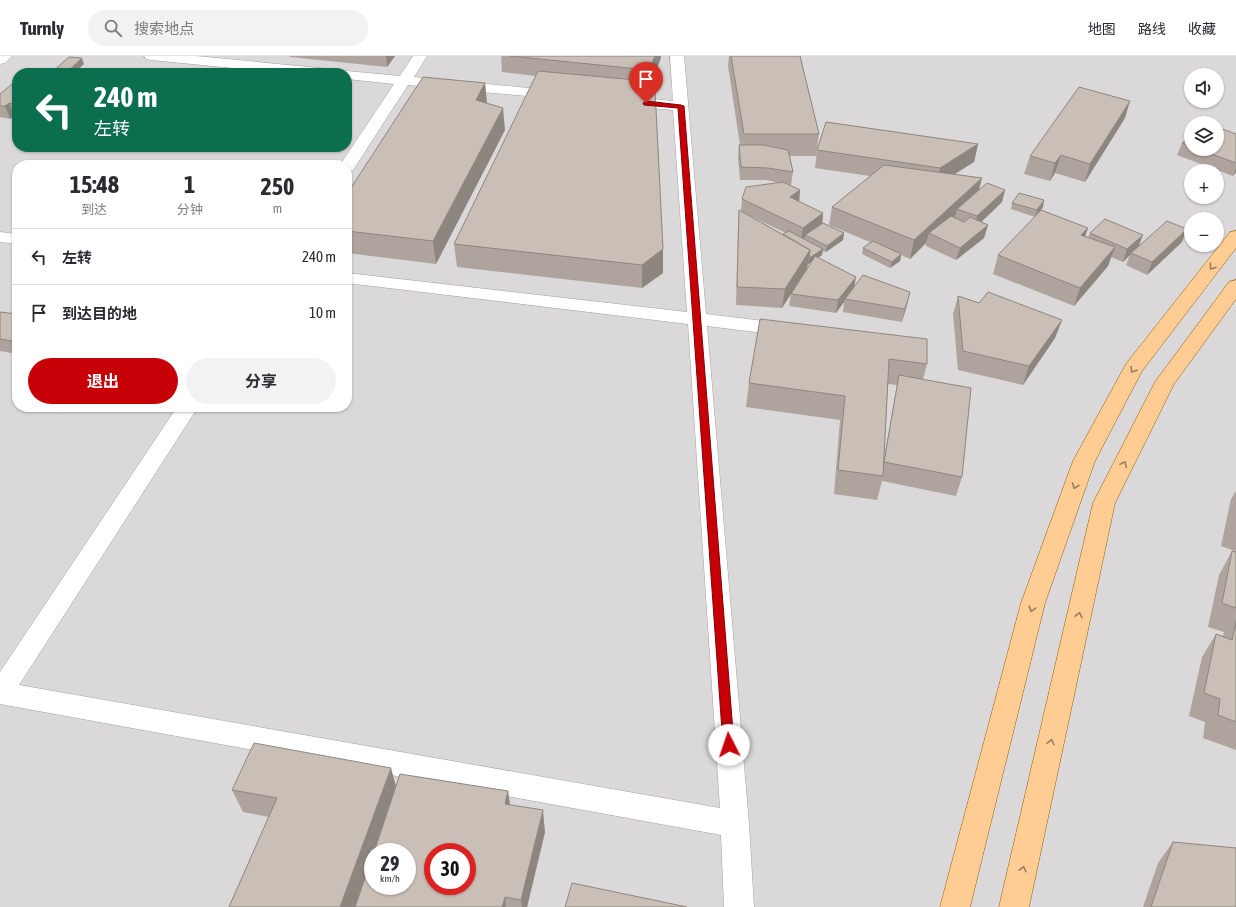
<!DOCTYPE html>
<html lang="zh">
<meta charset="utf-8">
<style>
body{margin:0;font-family:"Asap Condensed","Noto Sans SC",sans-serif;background:#f2f2f3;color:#2b2b33;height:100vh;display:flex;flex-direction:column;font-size:15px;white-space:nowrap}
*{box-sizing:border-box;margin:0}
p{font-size:13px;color:#7c7c81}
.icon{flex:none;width:22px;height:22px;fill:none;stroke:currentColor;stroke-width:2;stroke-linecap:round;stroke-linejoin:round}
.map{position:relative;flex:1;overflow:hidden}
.sheet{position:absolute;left:12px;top:104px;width:340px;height:252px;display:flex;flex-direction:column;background:#fff;border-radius:16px;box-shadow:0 1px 3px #0004}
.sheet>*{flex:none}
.banner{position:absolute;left:12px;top:12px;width:340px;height:84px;border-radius:16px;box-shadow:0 1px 3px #0004;background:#0b6e4f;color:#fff;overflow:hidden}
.controls{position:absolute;left:1184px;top:12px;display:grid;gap:8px}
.controls a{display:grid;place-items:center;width:40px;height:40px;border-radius:50%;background:#fff;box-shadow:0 1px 3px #0004;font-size:20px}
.speed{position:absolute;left:364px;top:787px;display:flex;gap:8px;font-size:20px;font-weight:700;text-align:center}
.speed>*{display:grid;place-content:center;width:52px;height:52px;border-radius:50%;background:#fff;box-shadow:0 1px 3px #0004;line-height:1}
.speed small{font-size:10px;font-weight:400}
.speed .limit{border:6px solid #d22;background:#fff;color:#111}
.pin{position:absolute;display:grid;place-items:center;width:34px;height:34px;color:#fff;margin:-41px -17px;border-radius:50% 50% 50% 0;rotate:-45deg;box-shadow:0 0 4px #0007}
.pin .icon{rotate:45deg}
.me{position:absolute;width:44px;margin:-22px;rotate:356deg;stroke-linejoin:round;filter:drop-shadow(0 0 3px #0008)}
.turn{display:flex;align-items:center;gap:14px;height:84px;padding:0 16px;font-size:18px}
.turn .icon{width:52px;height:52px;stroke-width:2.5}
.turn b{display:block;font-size:28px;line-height:34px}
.eta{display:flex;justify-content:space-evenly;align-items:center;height:68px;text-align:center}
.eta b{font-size:24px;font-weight:700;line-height:28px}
.button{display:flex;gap:8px;margin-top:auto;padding:8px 16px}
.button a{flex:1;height:46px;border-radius:24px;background:#c70007;color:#fff;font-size:16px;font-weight:700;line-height:46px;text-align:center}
.button a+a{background:#f2f2f3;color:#2b2b33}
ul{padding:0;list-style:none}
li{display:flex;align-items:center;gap:12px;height:56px;padding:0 16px;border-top:1px solid #e1e1e2}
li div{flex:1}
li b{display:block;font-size:15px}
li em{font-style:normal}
header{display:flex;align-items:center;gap:24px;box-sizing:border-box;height:56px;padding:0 20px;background:#fff;border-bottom:1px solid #e1e1e2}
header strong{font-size:19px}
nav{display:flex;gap:22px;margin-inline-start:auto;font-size:14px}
.search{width:280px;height:36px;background:#f2f2f3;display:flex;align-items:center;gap:10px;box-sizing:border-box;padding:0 14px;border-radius:22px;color:#7c7c81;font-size:15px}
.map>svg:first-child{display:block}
</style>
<header>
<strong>Turnly</strong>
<div class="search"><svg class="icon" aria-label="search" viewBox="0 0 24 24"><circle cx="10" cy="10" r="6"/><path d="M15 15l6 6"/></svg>搜索地点</div>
<nav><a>地图</a><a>路线</a><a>收藏</a></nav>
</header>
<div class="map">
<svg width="1236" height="851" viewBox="0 0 1236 851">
<rect width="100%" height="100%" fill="#eee9e0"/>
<!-- residential -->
<path fill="#dad8d8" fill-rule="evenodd" d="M0 0H1236V851H0ZM17 17H347V91H17ZM1191 19H1217V45H1191ZM1191 67H1217V93H1191ZM17 109H347V351H17ZM1191 115H1217V141H1191ZM1191 163H1217V189H1191ZM373 796H407V830H373ZM433 796H467V830H433Z"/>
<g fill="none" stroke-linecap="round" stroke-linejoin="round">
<!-- street casing -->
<g stroke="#a3a3a3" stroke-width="1">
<path id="street" d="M0 0H12L5 7 0 8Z
M144 0H196L329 13 334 14 336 17H283L151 4 146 3Z
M413 0H427L414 21 559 35 564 36 566 39 564 42 559 43 408 29 353 114 347 116V109H340L394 28 347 23V17H341L347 15 400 20Z
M670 0H684L706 258 788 268 795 270 798 274 795 278 788 280 707 270 749 768 754 851H724L721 779 0 648V616L177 351H198L19 629 720 752 688 268 347 227V217L687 256 673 54 625 50 620 48 617 45 620 42 625 40 673 45Z
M0 176 17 178V188L0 186Z"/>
</g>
<!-- primary casing -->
<g stroke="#935d00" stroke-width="1">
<path id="primary" d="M1236 175V192L1142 315 1095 405 1045 547 970 851H940L1021 547 1073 405 1126 308 1230 176Z
M1236 224V243L1174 328 1115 447 1029 851H999L1093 447 1155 326 1229 226Z"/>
</g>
<!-- street -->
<use href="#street" fill="#fff" fill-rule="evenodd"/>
<!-- primary -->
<use href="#primary" fill="#ffcd94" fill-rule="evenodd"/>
</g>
<!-- wall -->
<path fill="#aea49d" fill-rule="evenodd" d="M289 0H395L387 11 290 1Z
M501 0H661V2L650 29 663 193V217L642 232 457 211 454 188 536 20 502 16Z
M729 0H800L819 78 816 100H790L793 116 791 129 787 128 800 134 799 146 823 157 822 167 844 177 843 184 826 196 823 195 822 199 818 202 854 231 907 249 902 266 843 256 844 246 836 257 789 250 791 238 782 252 736 249 738 172 739 154 741 155 742 143 780 127 766 124H740L738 101 739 89H740L728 10ZM748 159 786 177 783 178ZM811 207 807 212 808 208Z
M17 24V60L14 59 10 63 0 61V38Z
M485 27 487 47 505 74 436 208 347 197V138Z
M1125 62 1085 126 1055 117 1050 125 1024 118 1030 100Z
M1236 78V116L1233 120 1177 99 1182 87 1191 79V93H1217Z
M978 88 974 106 954 118 982 122 979 134H1005L1002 146 981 166 988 169 984 182 956 204 926 190V187L910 203 901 199 900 205 890 212 862 198 863 192 870 186 829 169 832 151 870 120 815 112 817 94Z
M1044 144 1043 151 1038 158 1088 181 1090 177 1138 190 1182 186 1147 219 1126 209 1130 199 1123 206 1111 201 1108 210 1074 250 993 218 998 199 1035 161 1011 153 1012 147Z
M958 240 979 247 1062 264 1055 282 1023 329 958 314 953 258Z
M0 256 17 258V298L0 295Z
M760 263 927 308 923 323 962 421 956 440 882 425 877 444 834 438 840 364 746 351 749 327ZM888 328 897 329 884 402Z
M1236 435V694L1203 682 1205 666 1189 660 1202 601 1216 578 1223 580 1224 576 1208 571 1219 519 1232 495 1235 496V495L1221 490 1231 443Z
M396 730 508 735 510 749 545 776 527 851H229L269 761 243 756 232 734Z
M1173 786 1236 851H1143L1158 807Z"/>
<!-- shaded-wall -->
<path fill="#8d867f" d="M386 0H395L387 11Z
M655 0H661V2L649 32V14Z
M82 2 84 8 74 17H66Z
M485 27 487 49 476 44Z
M17 41V57L12 45Z
M1130 45 1125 62 1085 126 1090 108Z
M9 47 14 59 10 63 5 50Z
M503 52 505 74 436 208 433 185Z
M978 88 974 106 936 130 940 112Z
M1061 99 1055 117 1050 125 1055 107Z
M1236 112V116L1233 120Z
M982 122 977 140 957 153 955 161 934 180 929 177 926 187 910 203 914 184Z
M800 134 799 147 790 141Z
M1005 134 1002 146 974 173 977 160Z
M1044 144 1043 151 1035 161 1037 154Z
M823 157 822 170 805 179V182L801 184 803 172Z
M988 169 984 182 956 204 960 192Z
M1088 172 1082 190 1081 179Z
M1187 173 1182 186 1147 219 1152 206Z
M844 177 843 184 826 196 827 190Z
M1143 179 1138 192 1131 197 1130 199 1123 206 1127 193Z
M1115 191 1108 210 1074 250 1080 232Z
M663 193V217L642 232V209Z
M823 193 822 199 808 208 809 202Z
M810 194 807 212 782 252 785 233Z
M901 198 900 205 890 212 892 206Z
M856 221 854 233 845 243 844 246 836 257 838 244Z
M910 236 907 249 902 266 905 253Z
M1062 264 1055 282 1023 329 1029 310Z
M17 279V295L12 285Z
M391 712 397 734 375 796H373V802L355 851H340Z
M508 735 511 757 505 748Z
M543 754 545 776 527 851H522L521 844Z
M505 841 506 851H502Z"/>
<!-- building -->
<path fill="#cabfb6" stroke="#8d867f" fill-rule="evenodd" d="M510 0H655L649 14Z
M731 0H800L819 78H744Z
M69 1 82 2 66 17H51Z
M538 15 647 25 655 33 663 193 642 209 454 188Z
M27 16 36 17H26Z
M423 21 485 27 476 44 503 52 433 185 347 175V138Z
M17 24V41L12 45H16L13 48 9 47 5 50H0V38Z
M1079 31 1130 45 1090 108 1061 99 1055 107 1030 100Z
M826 66 978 88 940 112 817 94Z
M1217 71 1236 78V107L1198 93H1217Z
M1191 79V90L1182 87Z
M739 89H763L788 94 793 116 768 112 741 111Z
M884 109 982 122 914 184 832 151Z
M783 126 800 134 790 141 823 157 803 172 742 143 746 131Z
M987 127 1005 134 977 160 957 153Z
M1019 137 1044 144 1037 154 1012 147Z
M739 154 810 194 785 233 737 231Z
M1041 154 1088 172 1081 179 1115 191 1080 232 998 199Z
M951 160 964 166 970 161 988 169 960 192 929 177Z
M1105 163 1143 179 1127 193 1090 177Z
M1167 165 1187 173 1152 206 1131 197Z
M823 167 844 177 827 190 805 179Z
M789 175 823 193 809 202 810 194 783 178Z
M873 185 901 198 892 206 863 192Z
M815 200 856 221 838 244 791 238Z
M863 219 910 236 905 253 845 243Z
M988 236 1062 264 1029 310 963 295 958 240 979 247Z
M0 256 17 258V279L12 285 0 283Z
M760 263 927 283V308L889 303 883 420 838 414 845 340 749 327Z
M899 319 971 332 962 421 884 406Z
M1232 495 1236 496V552L1222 547Z
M1236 565V666L1218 659 1220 643 1204 637 1216 578 1232 584Z
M254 687 391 712 340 851H229L277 742 232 734Z
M400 718 508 735 505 748 543 754 521 844 505 841 502 851H355L373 799V830H407V796H374ZM433 796H467V830H433Z
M1173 786 1236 792V851H1151Z
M572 827 687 851H565Z"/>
<!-- one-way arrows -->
<defs><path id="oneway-chevron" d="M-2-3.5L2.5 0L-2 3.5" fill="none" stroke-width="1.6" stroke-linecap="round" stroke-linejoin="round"/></defs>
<g stroke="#997d5e">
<use href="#oneway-chevron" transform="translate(1212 211) rotate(128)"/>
<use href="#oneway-chevron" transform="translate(1133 314) rotate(122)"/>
<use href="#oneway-chevron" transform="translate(1124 408) rotate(-63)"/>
<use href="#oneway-chevron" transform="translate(1075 430) rotate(110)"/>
<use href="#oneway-chevron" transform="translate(1032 553) rotate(105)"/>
<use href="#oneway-chevron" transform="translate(1079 559) rotate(-77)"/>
<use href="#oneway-chevron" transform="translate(1051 686) rotate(-77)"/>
<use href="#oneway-chevron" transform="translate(1023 813) rotate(-77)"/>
</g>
<!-- route -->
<path fill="#c70007" stroke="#810005" d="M646 45 681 49 684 50 734 689 733 693 729 694 725 693 723 689 678 52 644 49 643 47Z"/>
</svg>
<div class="controls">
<a><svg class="icon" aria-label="sound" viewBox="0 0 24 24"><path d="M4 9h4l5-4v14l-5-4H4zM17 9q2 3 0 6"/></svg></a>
<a><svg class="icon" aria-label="layers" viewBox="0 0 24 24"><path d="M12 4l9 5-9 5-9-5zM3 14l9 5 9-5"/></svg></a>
<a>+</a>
<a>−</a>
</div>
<div class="speed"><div>29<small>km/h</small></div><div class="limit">30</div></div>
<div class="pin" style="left:646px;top:47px;background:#d93025"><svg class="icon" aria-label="arrive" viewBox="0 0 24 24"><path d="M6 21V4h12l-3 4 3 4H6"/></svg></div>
<svg class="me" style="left:729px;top:689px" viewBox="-20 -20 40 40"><circle r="19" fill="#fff"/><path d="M0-13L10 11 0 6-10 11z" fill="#c70007"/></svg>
<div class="banner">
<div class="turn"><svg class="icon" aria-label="left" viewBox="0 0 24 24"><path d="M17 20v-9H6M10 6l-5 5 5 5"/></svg><div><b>240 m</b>左转</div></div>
</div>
<section class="sheet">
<div class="eta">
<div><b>15:48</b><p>到达</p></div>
<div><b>1</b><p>分钟</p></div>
<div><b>250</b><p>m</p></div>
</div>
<ul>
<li><svg class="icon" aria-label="left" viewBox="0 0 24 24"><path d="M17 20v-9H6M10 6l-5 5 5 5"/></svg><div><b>左转</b></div><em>240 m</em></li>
<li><svg class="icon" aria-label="arrive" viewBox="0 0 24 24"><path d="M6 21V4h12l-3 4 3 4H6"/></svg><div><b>到达目的地</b></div><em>10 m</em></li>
</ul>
<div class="button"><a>退出</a><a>分享</a></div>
</section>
</div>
